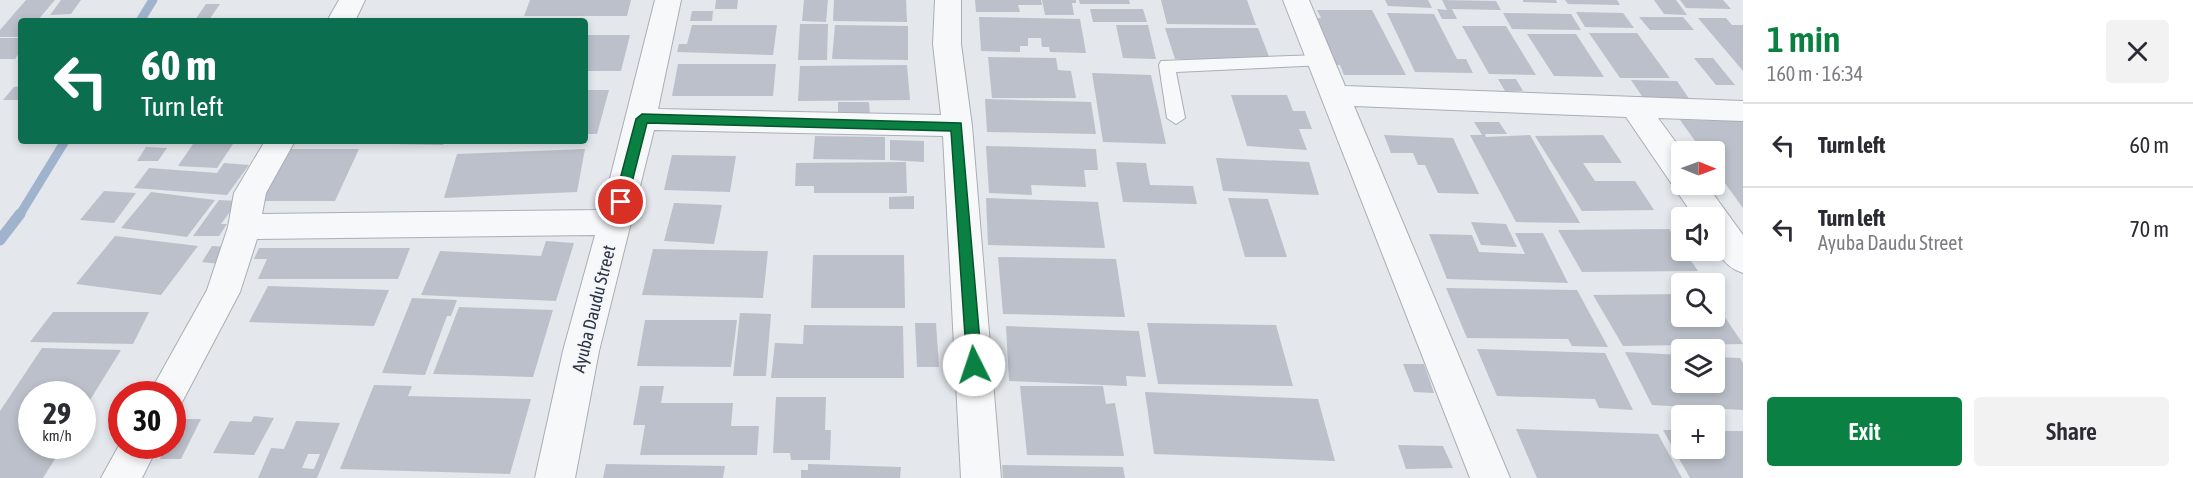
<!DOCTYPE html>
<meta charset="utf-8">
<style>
body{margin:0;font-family:"Asap Condensed",sans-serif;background:#f2f2f3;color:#2b2b33;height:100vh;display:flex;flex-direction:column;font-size:22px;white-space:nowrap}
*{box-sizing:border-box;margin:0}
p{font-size:20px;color:#7c7c81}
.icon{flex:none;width:33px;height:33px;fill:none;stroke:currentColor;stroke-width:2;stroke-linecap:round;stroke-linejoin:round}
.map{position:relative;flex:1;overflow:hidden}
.panel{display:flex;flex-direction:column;background:#fff;width:450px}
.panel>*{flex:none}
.banner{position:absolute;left:18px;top:18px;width:570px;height:126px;border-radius:6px;box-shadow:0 3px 9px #0003;background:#0b6e4f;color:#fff;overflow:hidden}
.needle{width:39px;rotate:91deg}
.buttons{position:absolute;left:1671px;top:141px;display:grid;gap:12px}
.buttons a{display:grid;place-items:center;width:54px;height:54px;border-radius:6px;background:#fff;box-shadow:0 3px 9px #0003;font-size:30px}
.speed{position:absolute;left:18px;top:381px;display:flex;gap:12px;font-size:30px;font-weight:700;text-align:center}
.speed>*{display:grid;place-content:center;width:78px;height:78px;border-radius:50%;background:#fff;box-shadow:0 3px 9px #0003;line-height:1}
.speed small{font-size:15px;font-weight:400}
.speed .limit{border:9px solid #d22;background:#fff;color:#111}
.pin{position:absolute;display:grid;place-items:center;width:51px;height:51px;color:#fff;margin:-26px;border:3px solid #fff;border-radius:50%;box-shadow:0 2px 6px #0007}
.me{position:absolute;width:66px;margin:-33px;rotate:356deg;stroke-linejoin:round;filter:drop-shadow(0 0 4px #0008)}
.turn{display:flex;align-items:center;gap:21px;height:126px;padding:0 24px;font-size:27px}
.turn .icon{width:78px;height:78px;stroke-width:2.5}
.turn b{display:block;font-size:42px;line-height:51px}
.round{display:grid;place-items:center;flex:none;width:63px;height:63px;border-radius:6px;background:#f2f2f3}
.headline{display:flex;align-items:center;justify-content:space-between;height:102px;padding:0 24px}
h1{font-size:36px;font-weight:600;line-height:45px;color:#0b8043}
.primary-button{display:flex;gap:12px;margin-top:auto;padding:12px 24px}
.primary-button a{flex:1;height:69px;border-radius:6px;background:#0b8043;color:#fff;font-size:24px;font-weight:600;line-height:69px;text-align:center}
.primary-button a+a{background:#f2f2f3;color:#2b2b33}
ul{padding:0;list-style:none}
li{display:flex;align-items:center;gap:18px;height:84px;padding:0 24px;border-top:2px solid #e1e1e2}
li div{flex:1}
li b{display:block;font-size:22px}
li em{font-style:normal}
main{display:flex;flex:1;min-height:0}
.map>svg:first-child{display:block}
</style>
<main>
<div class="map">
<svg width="1743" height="478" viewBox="0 0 1743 478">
<rect width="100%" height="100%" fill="#e4e7ec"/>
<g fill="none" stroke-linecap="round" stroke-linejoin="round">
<!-- stream-far1 -->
<path stroke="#9fb4cc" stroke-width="9" d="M140 21 153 0
M19 216 65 141"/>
<!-- stream -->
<path stroke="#9fb4cc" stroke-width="11" d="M0 240 20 214"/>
</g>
<!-- building -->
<path fill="#bbc0ca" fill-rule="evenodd" d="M26 0H55L37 21H21V37H0V30Z
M61 0H81L71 14 50 15Z
M530 0H631L627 16H524Z
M716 0H738L737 9H715Z
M804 0H828L826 22 802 21Z
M834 0H906L907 22 833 21Z
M975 0H1041L1042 5H1018L1020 12H976Z
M1042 0H1076V3H1072L1074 15H1045Z
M1079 0H1129L1130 4H1080Z
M1161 0H1247L1256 25 1167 24Z
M1385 0H1428L1432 8 1388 6Z
M1442 0 1496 1 1501 10 1452 9 1457 19H1442L1437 9 1447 10Z
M1523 0H1556L1557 3 1523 2Z
M1565 0H1617L1620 5 1568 4Z
M1654 0H1676L1687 15 1664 14Z
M1680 0H1723L1731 9 1686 8Z
M206 4H220L209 20H195Z
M1090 9H1143L1147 22H1093Z
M1317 10H1372L1406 75H1344L1340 65H1330L1309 19 1321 18Z
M692 11H713L712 21H690Z
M1576 12 1623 13 1634 28 1585 27Z
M1387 13 1434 14 1457 59H1466L1473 73 1415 72Z
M1503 13 1571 14 1581 30 1512 29Z
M979 17 1080 19 1086 53 1050 52 1049 47H1042L1041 38H1028V46H1020V52L981 51Z
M1639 17H1683L1694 30H1650Z
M1698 18H1726L1732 25H1743V71Z
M800 24H828L827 60H798Z
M692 25H777L773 55 677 52 679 44H687Z
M835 25 908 26V60L832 59Z
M1116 25H1148L1156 59 1123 58Z
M1462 26H1506L1536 75 1489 74Z
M1165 28H1258L1270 59H1175Z
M1589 33H1637L1670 78H1620Z
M1527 34H1576L1604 77 1554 76Z
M585 35H630L621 71H585Z
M0 38H21V50L15 59H0Z
M988 57 1056 58 1058 70 1071 71 1076 98H992Z
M1694 58H1713L1735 85H1716Z
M678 64H776L773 96H672Z
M907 65 910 100 798 101 800 66Z
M1092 73 1151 75 1166 144 1103 142Z
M1498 79H1516L1523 91H1505Z
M1631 80 1677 81 1690 100 1644 99Z
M21 86V100H3L14 87Z
M585 90H609L597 134H585Z
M1231 95H1287L1293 111H1305L1312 129H1299L1307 150 1247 146Z
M985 99 1091 102 1096 134 987 132Z
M838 102H869L870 114H838Z
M1680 120 1743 121V208L1714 168V152H1703Z
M1474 122H1499L1507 134H1485L1486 137 1530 135 1580 223 1516 222 1470 135H1482Z
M1384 135 1453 138 1479 194 1438 193 1425 165H1418L1413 153H1391Z
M1603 135 1622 163H1583L1595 181H1635L1654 210 1582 211 1535 136Z
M815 136 885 137V160L813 159Z
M890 140 924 141V162L890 160Z
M195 141H235L217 168 178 166Z
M395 141H445L443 145 393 144Z
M986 146 1096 149 1098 170H1084L1086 187 1031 185 1032 195 989 193Z
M146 147 167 148 158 161H137Z
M286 149H359L335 201H259Z
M585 149 577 192 444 198 457 154Z
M672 155 736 156 730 192 664 190Z
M1216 158 1309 162 1319 195 1223 191Z
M906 162 907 193H814V186H795L796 163Z
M1116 162 1146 163 1150 185 1193 186 1197 204 1123 202Z
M224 163 249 165 227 195 134 188 149 168 217 173Z
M104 191 136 193 114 223 80 220Z
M151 192 215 200 187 237 121 228Z
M914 196V209H889V197Z
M986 198 1098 202 1105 248 988 245Z
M1228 198 1268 199 1287 257H1245Z
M219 200 238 201 221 224H227L219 236H193Z
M674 203 722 205 714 244 664 241Z
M1471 222 1506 224 1517 247 1481 245Z
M1669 229 1698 271 1582 272 1558 230Z
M1515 233H1543L1568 283 1447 279 1429 234 1472 235 1479 252 1525 254Z
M115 236 198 246 161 295 76 284Z
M546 241 574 243 556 301 421 295 440 251 541 256Z
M212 246 230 247 220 264 202 262Z
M259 248H410L398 279H258L267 259H254Z
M653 249 768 251 763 298 642 295Z
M813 255H904L905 308H811Z
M998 257 1116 259 1125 317 1003 314Z
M268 286 389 290 374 326 249 322Z
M1446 288 1577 290 1608 347 1572 346 1568 339 1467 338Z
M1682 294V316H1714V301L1743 344 1623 346 1593 295Z
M412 298 457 300 451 316H447L425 375 382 373Z
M459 307 553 310 533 377 433 374Z
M53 312H149L133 344 30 342Z
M740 313 771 314 766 376H733Z
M645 320H737L731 367 637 366Z
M915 323H936L939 367H917Z
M1147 323 1276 325 1293 386 1158 384Z
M804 325 903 326 904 378H771L775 343 803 344Z
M1006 326 1139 331 1146 377 1126 376 1127 386 1009 381Z
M42 348 121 350 82 413V394H32V446H63L43 478H0V411Z
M1477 349 1605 353 1633 410 1599 408 1595 399 1497 396Z
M1625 352 1682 355V382H1714V357L1740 358 1743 363V410L1652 405Z
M1403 364H1424L1434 393 1414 392Z
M374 385 412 386 408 396 531 399 510 474 340 469Z
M640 386H664L661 403H733L731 426H759L757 455H640L645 425H633Z
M1020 386H1103L1106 404 1115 403 1124 456 1027 455Z
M1145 392 1318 399 1335 461 1154 454Z
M776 397H826L825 430H831L830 460H791L790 453H773Z
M254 416 274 418 254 455 213 453 230 421 251 422Z
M179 419H201L181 459H160L166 446H172V433Z
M296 421 340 423 317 478H258L271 448 284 449ZM308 454H320L314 469 302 468Z
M1516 429 1658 434 1682 478H1537Z
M1663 430H1682V448H1714V431H1743V478H1690Z
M1398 445 1443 446 1453 468 1406 469Z
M606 464 725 466 723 478H603Z
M808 464 901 467 900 478H801V470H808Z
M1002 465 1123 467 1125 478H1003Z"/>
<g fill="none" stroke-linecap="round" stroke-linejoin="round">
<!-- lane casing -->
<g stroke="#a9aeb7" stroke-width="2">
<path id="lane" d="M1319 55 1325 57 1327 61 1325 65 1176 72 1185 118 1176 124 1167 118 1159 65 1161 61Z"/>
</g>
<!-- street casing -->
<g stroke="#a9aeb7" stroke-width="2">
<path id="street" d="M339 0H365L355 21H327Z
M655 0H681L658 109 941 115 933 44 935 0H961V44L972 126 1001 478H961L943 136 654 130 599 351 575 478H535L563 351 595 235 257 239 240 292 180 406 172 408V394H149L207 290 228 227 234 193 265 141H295L266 193 262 214 602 210Z
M1283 0H1309L1345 86 1743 101V121L1658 118 1683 152 1682 184H1706L1743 235V273C1716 264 1714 242 1714 218H1695L1626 117 1354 106 1510 478H1470Z
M122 440V446H158L142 478H101Z"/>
</g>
<!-- lane -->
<use href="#lane" fill="#f7f8fa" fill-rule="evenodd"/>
<!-- street -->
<use href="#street" fill="#f7f8fa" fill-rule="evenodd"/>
</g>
<!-- route -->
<path fill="#0b8043" stroke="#07532c" stroke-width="1.5" d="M642 114 961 123 982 365 980 370H969L967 365 951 131 647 123 627 202 621 207 614 202 636 119Z"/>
<g text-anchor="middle" stroke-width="4.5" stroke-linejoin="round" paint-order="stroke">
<!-- street labels -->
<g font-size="18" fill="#2b3445" stroke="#f4f6f9">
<text transform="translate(594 309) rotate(-76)" y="6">Ayuba Daudu Street</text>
</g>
</g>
</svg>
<div class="buttons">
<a><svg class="needle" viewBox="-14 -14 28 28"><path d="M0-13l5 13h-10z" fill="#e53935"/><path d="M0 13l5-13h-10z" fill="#7c7c81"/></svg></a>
<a><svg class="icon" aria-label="sound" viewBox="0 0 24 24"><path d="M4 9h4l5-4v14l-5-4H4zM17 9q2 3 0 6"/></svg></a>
<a><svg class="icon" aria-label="search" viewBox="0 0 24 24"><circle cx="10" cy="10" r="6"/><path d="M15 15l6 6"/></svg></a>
<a><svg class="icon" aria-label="layers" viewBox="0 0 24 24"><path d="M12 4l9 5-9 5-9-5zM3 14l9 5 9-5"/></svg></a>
<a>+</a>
</div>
<div class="speed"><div>29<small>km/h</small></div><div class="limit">30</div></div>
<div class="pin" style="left:621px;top:202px;background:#d93025"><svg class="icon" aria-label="arrive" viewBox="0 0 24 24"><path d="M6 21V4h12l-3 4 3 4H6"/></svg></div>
<svg class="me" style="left:974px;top:365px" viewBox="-20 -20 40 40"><circle r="19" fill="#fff"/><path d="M0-13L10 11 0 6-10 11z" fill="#0b8043"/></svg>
<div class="banner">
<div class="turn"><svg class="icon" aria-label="left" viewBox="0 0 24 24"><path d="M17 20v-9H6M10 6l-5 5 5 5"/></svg><div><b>60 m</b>Turn left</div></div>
</div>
</div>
<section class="panel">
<div class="headline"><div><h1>1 min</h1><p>160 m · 16:34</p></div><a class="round"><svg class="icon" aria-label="close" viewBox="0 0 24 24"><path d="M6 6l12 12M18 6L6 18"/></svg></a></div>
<ul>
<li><svg class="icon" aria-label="left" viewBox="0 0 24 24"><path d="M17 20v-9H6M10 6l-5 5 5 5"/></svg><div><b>Turn left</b></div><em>60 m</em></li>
<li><svg class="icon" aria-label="left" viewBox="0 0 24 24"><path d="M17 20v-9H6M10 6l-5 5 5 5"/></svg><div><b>Turn left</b><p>Ayuba Daudu Street</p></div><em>70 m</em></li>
</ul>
<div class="primary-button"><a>Exit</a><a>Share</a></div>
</section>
</main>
